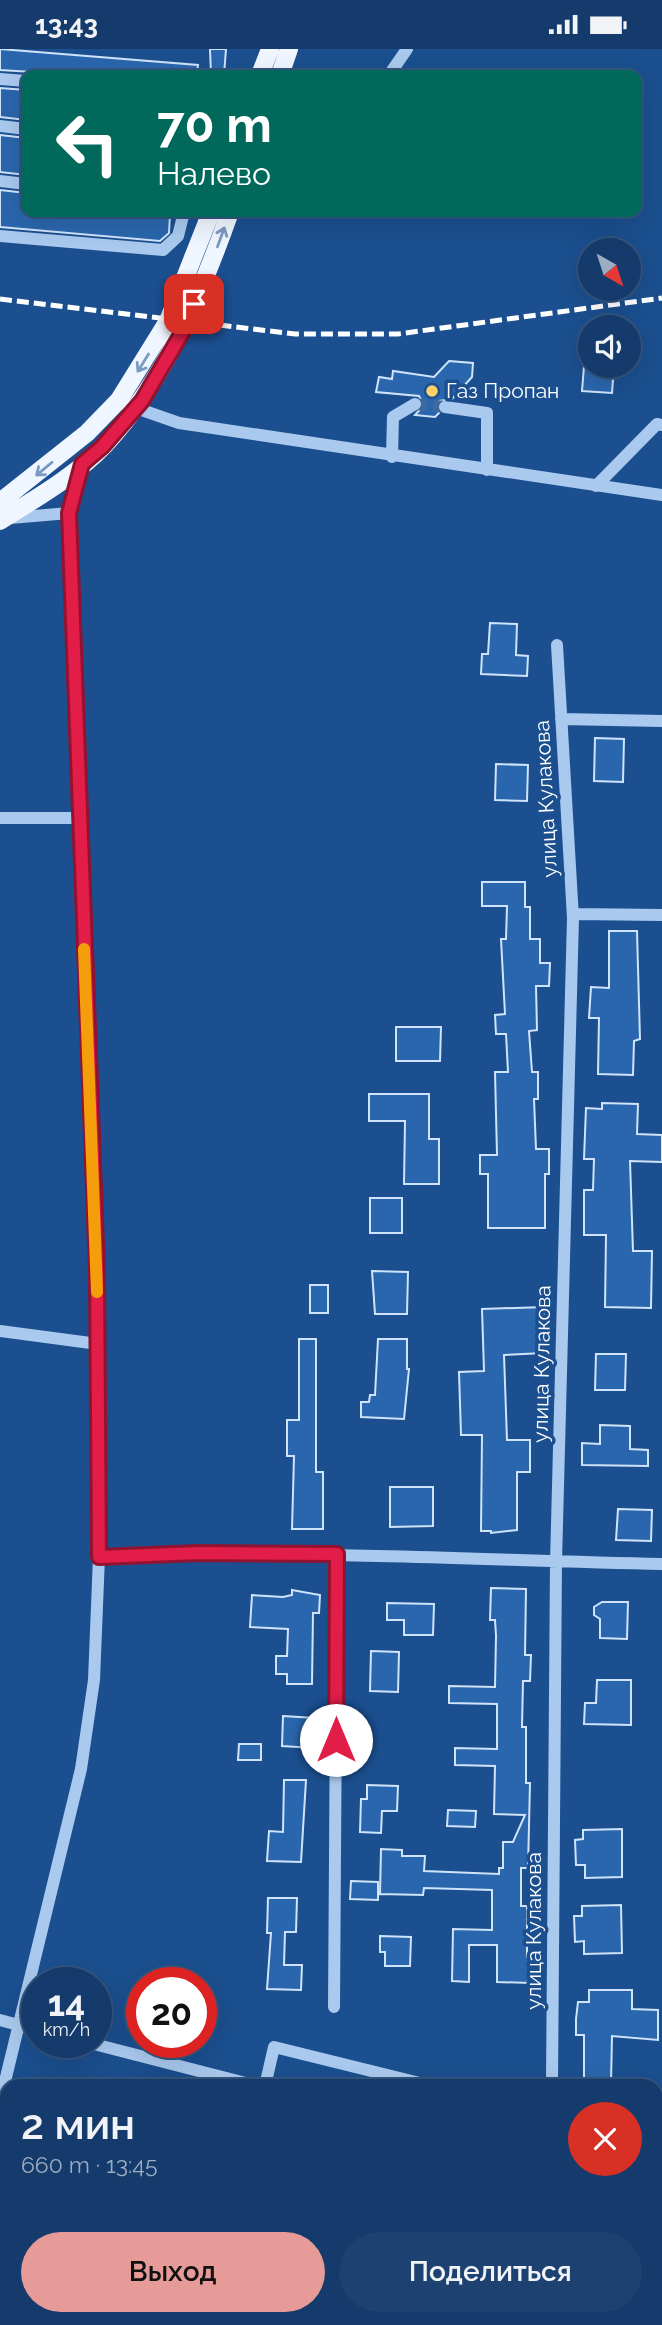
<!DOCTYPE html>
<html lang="ru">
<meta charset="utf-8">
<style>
body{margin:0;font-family:Raleway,sans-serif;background:#1d4271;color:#f1f3f6;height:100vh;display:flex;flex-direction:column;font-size:26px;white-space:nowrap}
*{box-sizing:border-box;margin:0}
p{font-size:23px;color:#9dadc1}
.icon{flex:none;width:38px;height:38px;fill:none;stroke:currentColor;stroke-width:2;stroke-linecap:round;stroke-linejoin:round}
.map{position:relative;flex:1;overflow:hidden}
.side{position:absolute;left:0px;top:2030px;width:663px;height:247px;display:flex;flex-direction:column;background:#143b6b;border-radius:21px 21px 0 0;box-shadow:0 7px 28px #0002,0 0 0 2px #33557e}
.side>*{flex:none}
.guide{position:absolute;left:21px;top:21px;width:621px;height:147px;border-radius:14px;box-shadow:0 7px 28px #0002,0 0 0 2px #33557e;background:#00695c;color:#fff;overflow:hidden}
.needle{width:46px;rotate:141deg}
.controls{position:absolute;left:578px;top:189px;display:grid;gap:14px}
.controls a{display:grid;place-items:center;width:63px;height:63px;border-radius:50%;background:#143b6b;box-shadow:0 7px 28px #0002,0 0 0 2px #33557e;font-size:35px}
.speed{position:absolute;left:21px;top:1918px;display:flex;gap:14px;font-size:35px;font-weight:700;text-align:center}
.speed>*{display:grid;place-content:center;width:91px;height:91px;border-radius:50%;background:#143b6b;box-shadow:0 7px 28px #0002,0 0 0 2px #33557e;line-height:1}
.speed small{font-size:18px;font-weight:400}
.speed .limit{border:10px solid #d22;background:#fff;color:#111}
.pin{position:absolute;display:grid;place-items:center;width:60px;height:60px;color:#fff;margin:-30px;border-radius:14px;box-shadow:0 4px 10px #0006}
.me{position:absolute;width:77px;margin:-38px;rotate:0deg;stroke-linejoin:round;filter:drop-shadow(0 0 5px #0008)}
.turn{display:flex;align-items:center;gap:24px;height:147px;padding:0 21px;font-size:32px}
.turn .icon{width:91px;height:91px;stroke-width:2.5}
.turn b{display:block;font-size:49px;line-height:60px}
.round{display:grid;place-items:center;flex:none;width:74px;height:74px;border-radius:37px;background:#1d4271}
.head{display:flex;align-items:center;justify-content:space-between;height:119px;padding:0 21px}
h1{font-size:42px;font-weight:600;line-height:52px}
.cta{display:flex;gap:14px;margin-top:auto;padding:14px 21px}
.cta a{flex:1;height:80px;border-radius:42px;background:#e69b98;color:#111;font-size:28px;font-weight:600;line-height:80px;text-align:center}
.cta a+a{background:#1d4271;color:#f1f3f6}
.status{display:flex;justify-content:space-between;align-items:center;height:49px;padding:0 35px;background:#143b6b;direction:ltr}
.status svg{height:19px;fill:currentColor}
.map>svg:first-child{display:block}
</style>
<div class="status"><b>13:43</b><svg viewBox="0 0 49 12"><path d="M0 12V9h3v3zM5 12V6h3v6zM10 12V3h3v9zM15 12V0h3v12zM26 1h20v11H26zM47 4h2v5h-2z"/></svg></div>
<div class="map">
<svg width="662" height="2276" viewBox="0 0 662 2276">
<rect width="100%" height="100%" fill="#1b4f8f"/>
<!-- building -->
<path fill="#2a66ad" stroke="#cfe3fa" stroke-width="2" d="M0 0 198 16 197 26H81L0 21Z
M210 0H226L224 26H211Z
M0 39 26 41V71L0 68Z
M0 86 26 89V126L0 123Z
M0 141 26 144V163L170 165 169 184 160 192 0 178Z
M449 312 473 314 472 328 452 350 439 352 436 357 439 364 435 368 415 366 424 356 419 347 376 343 379 328 392 330 393 322 434 328Z
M584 317H614L612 344 582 342Z
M490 574 517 575 516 606 528 607 527 627 481 625 482 605H488Z
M595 689 624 690 623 733 594 732Z
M496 715 528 716 527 752 495 751Z
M482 833H525V858H530V890H540V914H550L549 937H536L537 981 529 982 532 1023H538V1050H534L536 1100H549V1125H545V1179H488V1125H480V1106H497L495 1023H508L506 985H496L495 966 505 965 501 890H506L507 857H482Z
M609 882H637L640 990 634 992 633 1026 598 1025 599 969H589L591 938 609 939Z
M396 978H441L440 1012H396Z
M369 1045H429V1090H439V1135H404L405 1072H369Z
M602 1054 638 1055 637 1085 662 1086V1113L630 1112 633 1202H652L651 1259 605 1258 606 1186H584V1141H593L594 1110H584L586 1059 602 1060Z
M370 1149H402V1184H370Z
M372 1222 408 1223 407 1265H375Z
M310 1236H328V1264H310Z
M544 1258V1304L504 1306 507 1391H530V1423H517V1481L491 1484V1482H481L482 1386H461L459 1323 484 1322 482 1260Z
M299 1290H316V1423H323V1480H292L294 1407H287V1371H299Z
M378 1290H407V1320H409L404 1370 361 1368V1353H369L370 1346H375Z
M596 1305H626L625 1341H595Z
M600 1376 630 1377V1400L648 1401V1417L582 1416V1394L600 1395Z
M390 1438H433V1477L390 1478Z
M618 1460 652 1461 651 1492 616 1491Z
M491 1539 526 1540 525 1606H531L530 1632H523L522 1678H526V1734H530L528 1819H521V1857H527V1908H531V1934L497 1933V1896H469V1933L452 1932 453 1880 492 1881V1841L424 1839 423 1846 380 1845 381 1800 402 1801V1807H425L424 1822 499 1825V1819H503V1793H513L525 1766 494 1765 495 1717 455 1716V1699L497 1700V1655L449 1654V1637L495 1638 496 1587 495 1571H490Z
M292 1541 320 1546 319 1564H313L312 1635H287V1625H276V1607H287L288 1580 250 1578 252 1546 283 1548 292 1546Z
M602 1553H628L627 1590 600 1589V1570L594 1566V1558Z
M387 1554 434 1555 433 1586H404V1571H387Z
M371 1602 399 1603 398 1643 370 1642Z
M597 1631H631V1676L584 1675 585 1654H596Z
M283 1667 315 1669 314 1699 282 1697Z
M239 1695H261V1711H238Z
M284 1731H306L301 1813 267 1812 269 1782 283 1783Z
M367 1736 398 1737 397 1762H382L381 1784 360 1783 361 1750H367Z
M448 1761 476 1762 475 1778 447 1777Z
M622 1780V1828L585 1829V1816H576L575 1791 583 1790V1781Z
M351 1832 378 1833V1851L350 1850Z
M268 1849H297L296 1883H285L284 1916H302L301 1941 267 1940 271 1884H267Z
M621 1856 622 1904 584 1905V1892L575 1893 574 1867H582V1857Z
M380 1887 411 1888 410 1917H385V1903H380Z
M589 1941H632V1960L658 1961V1991L612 1987 611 2034H584V1986H576V1970L578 1953H589Z"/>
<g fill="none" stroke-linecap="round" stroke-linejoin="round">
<!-- minor-tunnel -->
<path stroke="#3d69a0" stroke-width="12" stroke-dasharray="12 6" stroke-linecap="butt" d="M415 355 445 358"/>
<!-- minor -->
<path stroke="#a9c9ee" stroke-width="12" d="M389 26 407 0
M0 30 26 32
M0 77 26 80
M0 132 26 135
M0 187 163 201 178 187 184 163
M445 358 487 364V421
M136 359 179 374 662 446
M392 408 393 368 415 355
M596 437 657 375 662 376
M10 469 69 464
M561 670 662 672
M0 769H79
M575 865 662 866
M0 1282 98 1295
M99 1508C287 1500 474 1511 662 1515
M334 1958 337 1505
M0 1971 37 1981
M86 1993 257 2037
M552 2035 556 1513 573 869 557 596
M265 2037 274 1998 432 2037
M0 2053 81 1720 94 1631 99 1508 97 1223 69 464 81 418
M656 2093 662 2094
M656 2135 662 2136
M656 2184 662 2186
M0 2190 7 2192
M656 2234 662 2236
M0 2269 7 2241
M190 2270 194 2276
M507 2270 529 2276
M437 2276 439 2270"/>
<!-- major -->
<path stroke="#f0f6ff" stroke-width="18" d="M260 26 270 0
M280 26 289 0
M0 453 87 384 119 351 168 272 211 163
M0 472C35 450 75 427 104 397 166 330 200 247 230 163"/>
<!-- rail -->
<path stroke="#fff" stroke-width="5" stroke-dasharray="12 5" stroke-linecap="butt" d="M0 250 295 285H398L662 249"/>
</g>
<!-- one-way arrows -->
<defs><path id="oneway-shaft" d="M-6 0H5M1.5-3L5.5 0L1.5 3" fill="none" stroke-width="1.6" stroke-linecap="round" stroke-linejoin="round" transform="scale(1.75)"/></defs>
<g stroke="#7b9ac1">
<use href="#oneway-shaft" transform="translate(221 188) rotate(-70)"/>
<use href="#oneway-shaft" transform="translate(143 314) rotate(122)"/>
<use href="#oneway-shaft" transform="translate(44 420) rotate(140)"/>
</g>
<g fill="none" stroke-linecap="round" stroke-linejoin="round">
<!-- route casing -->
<g stroke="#92132f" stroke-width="18">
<path id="route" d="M194 255 182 284 142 352 102 398 82 415 69 464 97 1223 99 1508 198 1504 337 1505 336 1691"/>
</g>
<!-- route -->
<use href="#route" stroke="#e11d48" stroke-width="12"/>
<!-- slow -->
<path stroke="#f59e0b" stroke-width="12" d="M84 900 97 1243"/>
</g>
<!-- markers -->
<circle fill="#ffd166" stroke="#1b4f8f" stroke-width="2.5" cx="432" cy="342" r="7"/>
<g text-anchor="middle" stroke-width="7" stroke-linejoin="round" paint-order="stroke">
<!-- poi labels -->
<g font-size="21" fill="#fff" stroke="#1b4f8f" text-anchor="start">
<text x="446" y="349">Газ Пропан</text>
</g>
<!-- street labels -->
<g font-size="21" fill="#fff" stroke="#1b4f8f">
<text transform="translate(546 750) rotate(-93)" y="7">улица Кулакова</text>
<text transform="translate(542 1315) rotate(-89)" y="7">улица Кулакова</text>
<text transform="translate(534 1882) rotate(-90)" y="7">улица Кулакова</text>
</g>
</g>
</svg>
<div class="controls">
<a><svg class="needle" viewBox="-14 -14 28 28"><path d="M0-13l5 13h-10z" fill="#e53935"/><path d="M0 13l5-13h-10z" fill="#9dadc1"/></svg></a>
<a><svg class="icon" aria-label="sound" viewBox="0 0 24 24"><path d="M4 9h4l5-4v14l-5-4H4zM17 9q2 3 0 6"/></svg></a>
</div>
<div class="speed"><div>14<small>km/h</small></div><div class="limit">20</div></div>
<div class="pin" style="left:194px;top:255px;background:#d93025"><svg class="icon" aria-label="arrive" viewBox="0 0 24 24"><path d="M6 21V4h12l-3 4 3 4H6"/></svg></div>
<svg class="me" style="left:336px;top:1691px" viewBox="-20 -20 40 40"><circle r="19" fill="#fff"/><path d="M0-13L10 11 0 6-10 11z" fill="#e11d48"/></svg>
<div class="guide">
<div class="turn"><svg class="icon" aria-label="left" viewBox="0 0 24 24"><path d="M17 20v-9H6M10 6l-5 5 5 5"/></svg><div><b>70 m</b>Налево</div></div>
</div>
<section class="side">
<div class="head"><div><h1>2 мин</h1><p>660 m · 13:45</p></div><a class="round" style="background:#d93025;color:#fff"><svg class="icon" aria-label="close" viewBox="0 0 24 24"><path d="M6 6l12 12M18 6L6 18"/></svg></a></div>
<div class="cta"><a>Выход</a><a>Поделиться</a></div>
</section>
</div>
